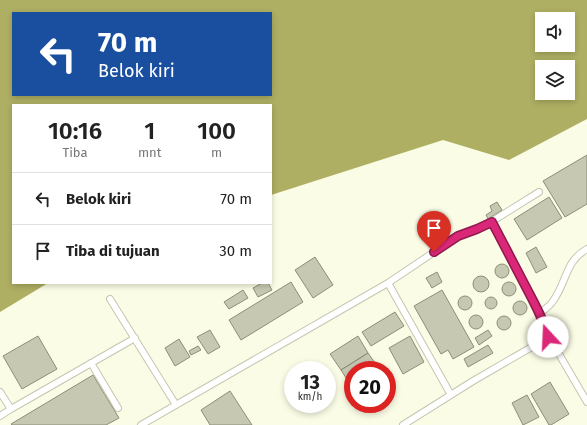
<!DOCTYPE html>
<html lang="id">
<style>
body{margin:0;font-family:"Fira Sans",sans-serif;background:#f2f2f2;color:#222;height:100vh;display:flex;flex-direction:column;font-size:15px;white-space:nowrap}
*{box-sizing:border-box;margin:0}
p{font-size:13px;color:#767676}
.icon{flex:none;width:22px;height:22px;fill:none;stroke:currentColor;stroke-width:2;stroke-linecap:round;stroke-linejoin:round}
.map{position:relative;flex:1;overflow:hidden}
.sheet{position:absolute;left:12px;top:104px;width:260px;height:180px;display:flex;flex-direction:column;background:#fff;border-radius:0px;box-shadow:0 2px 6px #0003}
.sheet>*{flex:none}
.banner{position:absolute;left:12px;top:12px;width:260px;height:84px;border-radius:0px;box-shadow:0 2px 6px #0003;background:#1a4fa0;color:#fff;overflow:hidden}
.tools{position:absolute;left:535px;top:12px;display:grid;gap:8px}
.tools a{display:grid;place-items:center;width:40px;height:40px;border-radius:0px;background:#fff;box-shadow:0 2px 6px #0003;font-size:20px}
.speed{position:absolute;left:284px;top:361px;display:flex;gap:8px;font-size:20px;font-weight:700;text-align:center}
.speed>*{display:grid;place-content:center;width:52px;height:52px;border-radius:50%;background:#fff;box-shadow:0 2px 6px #0003;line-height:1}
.speed small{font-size:10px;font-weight:400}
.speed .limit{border:6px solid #d22;background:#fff;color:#111}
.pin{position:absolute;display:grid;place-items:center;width:34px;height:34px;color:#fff;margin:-41px -17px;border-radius:50% 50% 50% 0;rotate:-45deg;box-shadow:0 0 4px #0007}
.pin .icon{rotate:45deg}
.me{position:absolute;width:44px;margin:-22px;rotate:340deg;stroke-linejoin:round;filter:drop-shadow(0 0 3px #0008)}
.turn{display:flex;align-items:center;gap:14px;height:84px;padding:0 20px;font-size:18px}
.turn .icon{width:52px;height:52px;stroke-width:2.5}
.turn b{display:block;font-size:28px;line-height:34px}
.eta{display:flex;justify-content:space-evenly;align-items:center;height:68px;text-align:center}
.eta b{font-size:24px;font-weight:600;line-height:28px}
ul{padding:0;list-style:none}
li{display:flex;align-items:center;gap:12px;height:52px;padding:0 20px;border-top:1px solid #e0e0e0}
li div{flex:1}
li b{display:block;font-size:15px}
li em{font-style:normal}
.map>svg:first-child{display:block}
</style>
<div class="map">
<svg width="587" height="425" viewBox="0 0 587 425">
<rect width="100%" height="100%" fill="#fbfce5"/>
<!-- water -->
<path fill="#aeaf63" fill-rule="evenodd" d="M0 0H587V119L509 160 443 140 271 195V105H13V283H48L0 312ZM13 13H271V95H13ZM542 19H568V45H542ZM542 67H568V93H542Z"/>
<!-- building -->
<path fill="#c7c8b2" stroke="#8d8e79" d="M587 155V204L565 217 543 181Z
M549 197 562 218 527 240 514 219Z
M497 202 502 210 488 219 486 215 492 211 490 206Z
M536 247 547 267 536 273 526 253Z
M315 257 333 285 313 298 295 270Z
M495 271a7 7 0 1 1 14 0a7 7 0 1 1-14 0Z
M437 272 442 282 432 288 426 278Z
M473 284a8 8 0 1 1 16 0a8 8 0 1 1-16 0Z
M502 289a7 7 0 1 1 14 0a7 7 0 1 1-14 0Z
M291 282 303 302 241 340 229 320Z
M262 283H268L272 290 258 297 253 288Z
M243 290 248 298 229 309 224 302Z
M442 290 474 347 453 359 448 350 441 354 414 306Z
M458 303a7 7 0 1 1 14 0a7 7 0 1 1-14 0Z
M485 303a6 6 0 1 1 12 0a6 6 0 1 1-12 0Z
M513 308a7 7 0 1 1 14 0a7 7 0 1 1-14 0Z
M395 312 404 326 371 346 362 332Z
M469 322a7 7 0 1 1 14 0a7 7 0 1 1-14 0Z
M497 323a7 7 0 1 1 14 0a7 7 0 1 1-14 0Z
M210 330 220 347 208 354 197 337Z
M488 330 492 336 479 345 475 338Z
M38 336 57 369 22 389 3 356Z
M358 336 368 353 341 370 330 354Z
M410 336 424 362 403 374 389 348Z
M179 339 190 357 175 366 165 348Z
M488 345 493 353 468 367 464 359Z
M198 346 201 350 191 355 189 351Z
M368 353 380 370H353V389L341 370Z
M93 375 119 418 106 425H12L11 424Z
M550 382 569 414 551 425H549L531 394Z
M230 391 252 425H210L201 410Z
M527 395 539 417 523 425 512 403Z"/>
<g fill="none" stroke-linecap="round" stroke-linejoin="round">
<!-- service casing -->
<g stroke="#c5c6b0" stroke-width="8">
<path id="service" d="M491 222 539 192
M388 283 451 395
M110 299 176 405
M539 314C544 310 550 306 553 301 567 282 565 261 587 249
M91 363 118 408
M0 392 11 409 135 338
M0 416 11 409
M141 425 388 283 458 236 477 229 491 222C505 246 517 270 530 294 537 308 544 322 549 337L587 402
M403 425 473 381 549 337"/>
</g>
<!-- service -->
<use href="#service" stroke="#fff" stroke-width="6"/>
</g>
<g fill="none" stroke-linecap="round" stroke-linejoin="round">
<!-- route casing -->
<g stroke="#8e194d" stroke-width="10">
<path id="route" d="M434 252 458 236 477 229 492 222C504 245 516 268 528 291 536 306 544 321 548 337"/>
</g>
<!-- route -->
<use href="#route" stroke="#db2777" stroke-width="7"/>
</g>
</svg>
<div class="tools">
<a><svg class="icon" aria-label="sound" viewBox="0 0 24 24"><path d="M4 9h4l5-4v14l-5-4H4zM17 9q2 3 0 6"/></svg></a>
<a><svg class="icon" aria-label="layers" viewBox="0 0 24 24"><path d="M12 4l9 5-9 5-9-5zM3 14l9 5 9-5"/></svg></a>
</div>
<div class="speed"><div>13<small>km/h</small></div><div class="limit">20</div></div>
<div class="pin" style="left:434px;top:252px;background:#d93025"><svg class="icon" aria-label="arrive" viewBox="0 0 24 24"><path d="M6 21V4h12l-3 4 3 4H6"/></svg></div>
<svg class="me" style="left:548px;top:337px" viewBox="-20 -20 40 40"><circle r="19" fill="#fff"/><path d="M0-13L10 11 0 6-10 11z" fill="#db2777"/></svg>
<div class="banner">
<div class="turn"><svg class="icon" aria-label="left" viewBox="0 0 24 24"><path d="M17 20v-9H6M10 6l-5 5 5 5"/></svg><div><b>70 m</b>Belok kiri</div></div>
</div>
<section class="sheet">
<div class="eta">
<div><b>10:16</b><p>Tiba</p></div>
<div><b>1</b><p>mnt</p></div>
<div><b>100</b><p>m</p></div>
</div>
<ul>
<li><svg class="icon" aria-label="left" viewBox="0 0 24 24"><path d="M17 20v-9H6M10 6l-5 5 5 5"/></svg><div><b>Belok kiri</b></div><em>70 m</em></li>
<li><svg class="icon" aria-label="arrive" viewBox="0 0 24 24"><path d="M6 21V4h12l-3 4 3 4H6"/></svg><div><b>Tiba di tujuan</b></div><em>30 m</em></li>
</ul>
</section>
</div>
